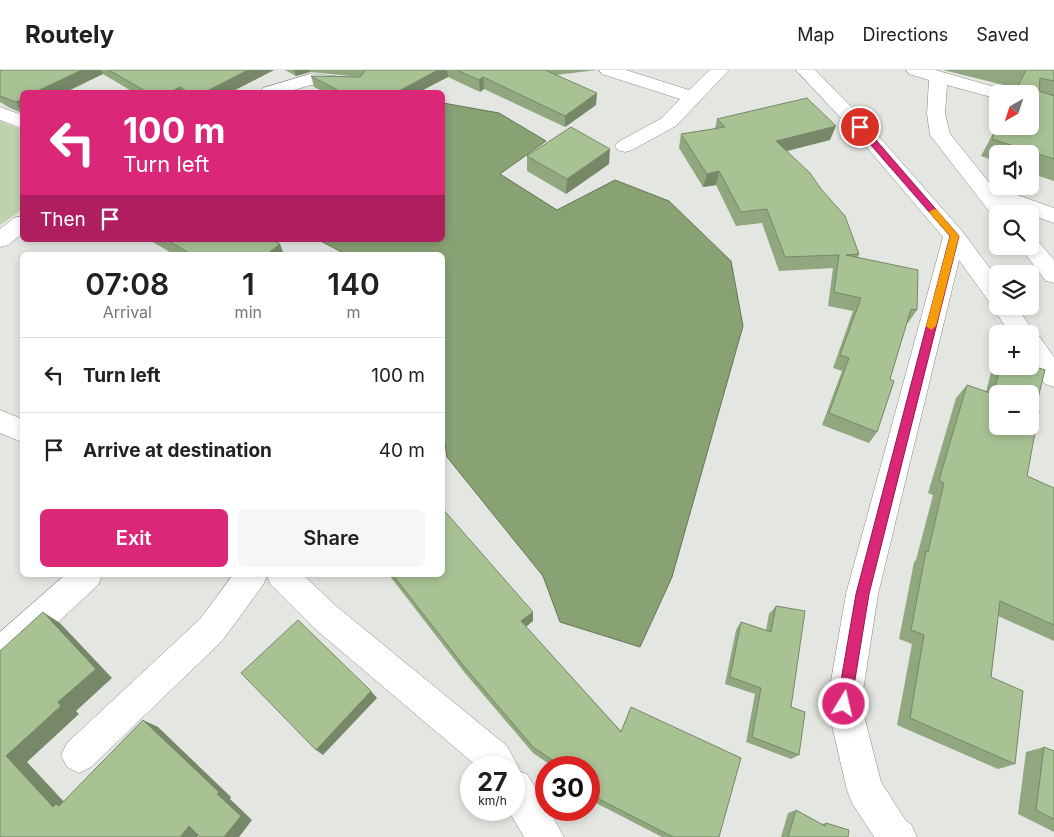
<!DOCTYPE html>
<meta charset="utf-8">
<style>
body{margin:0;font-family:Inter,sans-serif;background:#f6f6f6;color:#202124;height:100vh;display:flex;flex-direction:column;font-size:19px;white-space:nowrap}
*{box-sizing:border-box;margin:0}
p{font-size:16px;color:#757577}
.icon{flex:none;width:28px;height:28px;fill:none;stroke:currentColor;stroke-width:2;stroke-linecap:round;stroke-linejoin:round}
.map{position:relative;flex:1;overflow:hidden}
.drawer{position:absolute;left:20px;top:182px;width:425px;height:325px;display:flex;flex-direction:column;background:#fff;border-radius:8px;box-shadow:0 2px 8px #0003}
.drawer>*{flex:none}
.banner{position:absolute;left:20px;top:20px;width:425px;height:152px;border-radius:8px;box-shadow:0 2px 8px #0003;background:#db2777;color:#fff;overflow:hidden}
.needle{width:32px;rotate:219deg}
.buttons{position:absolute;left:989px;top:15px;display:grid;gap:10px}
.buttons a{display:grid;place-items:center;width:50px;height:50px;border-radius:8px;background:#fff;box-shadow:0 2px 8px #0003;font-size:25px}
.speed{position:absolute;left:460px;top:686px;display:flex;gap:10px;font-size:25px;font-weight:700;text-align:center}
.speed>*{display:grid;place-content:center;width:65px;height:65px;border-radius:50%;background:#fff;box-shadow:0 2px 8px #0003;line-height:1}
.speed small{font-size:12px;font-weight:400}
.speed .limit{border:8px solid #d22;background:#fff;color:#111}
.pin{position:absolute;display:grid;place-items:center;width:42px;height:42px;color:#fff;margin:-21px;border:2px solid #fff;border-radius:50%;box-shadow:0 1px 5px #0007}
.me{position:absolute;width:55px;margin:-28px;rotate:9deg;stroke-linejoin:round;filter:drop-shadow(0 0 4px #0008)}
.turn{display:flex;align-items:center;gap:18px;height:105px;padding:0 20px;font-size:22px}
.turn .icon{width:65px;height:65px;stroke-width:2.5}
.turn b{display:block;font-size:35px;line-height:42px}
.then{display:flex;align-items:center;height:48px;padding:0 20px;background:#0003;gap:10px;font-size:19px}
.eta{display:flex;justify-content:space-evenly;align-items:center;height:85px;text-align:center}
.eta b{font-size:30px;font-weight:600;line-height:35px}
.action{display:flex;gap:10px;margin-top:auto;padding:10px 20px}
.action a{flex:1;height:58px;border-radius:8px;background:#db2777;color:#fff;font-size:20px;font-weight:600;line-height:58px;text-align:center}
.action a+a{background:#f6f6f6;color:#202124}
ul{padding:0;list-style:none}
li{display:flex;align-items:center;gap:15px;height:75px;padding:0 20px;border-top:1px solid #e0e0e0}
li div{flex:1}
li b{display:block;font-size:19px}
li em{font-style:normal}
header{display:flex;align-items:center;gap:30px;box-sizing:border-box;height:70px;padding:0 25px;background:#fff;border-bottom:1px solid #e0e0e0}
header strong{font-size:24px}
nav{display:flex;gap:28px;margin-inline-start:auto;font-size:18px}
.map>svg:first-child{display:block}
</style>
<header>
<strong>Routely</strong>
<nav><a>Map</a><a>Directions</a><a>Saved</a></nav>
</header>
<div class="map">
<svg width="1054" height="767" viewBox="0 0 1054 767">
<rect width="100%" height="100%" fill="#e4e7e1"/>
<!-- green -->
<path fill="#bed2af" d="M0 51 22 60V140L0 155Z"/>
<!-- water -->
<path fill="#88a274" stroke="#647656" d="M443 33 499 43 546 71 500 104 557 140 615 110 669 131 731 191 743 256 672 507 640 577 560 552 543 506 447 387 442 353V185H347L319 170H442Z"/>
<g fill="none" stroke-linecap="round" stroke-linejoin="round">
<!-- minor casing -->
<g stroke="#868984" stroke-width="1">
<path id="minor" d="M599 0H626L689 20 710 0H729L676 56 632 80 625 82 618 80 615 76 618 72 662 48 680 29 602 4Z
M796 0H815L867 53 962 161 998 209V236H1017L1035 265 1039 266 1054 287V317L1045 314 1030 292V264H1010L992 236 993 234 990 233 959 190 878 524 861 634 881 712 906 751 911 754 917 767H874L852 733 847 720 827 634 846 524 943 167 853 61Z
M906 0H935L1005 20 1007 24H998V29L947 15 945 44 950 64 992 116 1054 138V153L1009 137 1014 144H998V150L995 149 930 65 927 44 929 10 909 4Z
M310 4 355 8 358 12 355 16 349 17 311 15 287 22H261L263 18Z
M0 37 22 45V58L0 50Z
M22 146V164L8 175 0 177V159L14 148Z
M1030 168 1038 171 1054 190V213L1046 211 1019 176H1030Z
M0 340 22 349V372L0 363Z
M65 505H102L98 515 12 595 0 600V562Z
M233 505H303L336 536 507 676 519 698 518 701 527 704 546 735V740H549L564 767H524L508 740H514V698H479L314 558 271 515 267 506 263 515 222 571 91 697 79 703 67 697 61 685 67 673 200 549Z"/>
</g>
<!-- minor -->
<use href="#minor" fill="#fff" fill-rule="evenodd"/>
</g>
<!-- wall -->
<path fill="#90a77f" d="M2 0H274L231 22H133L103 4 22 22V43L10 38 0 32V1Z
M285 0H597L556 5 596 35 565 57 484 19 480 22 448 7 419 22H324L314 17 311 6 360 7 310 2 296 6Z
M943 0H1054V111L1030 103V84H998V92L981 86 998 54V56L1030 24H1013L1016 18Z
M717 49 830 70 786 81 859 184 858 187 917 240 908 253H907L890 309 877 362 869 373 822 355 842 301 833 298 853 241 828 236 833 198 779 201 762 153 736 156 716 115 703 117 679 78 681 64 715 59Z
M527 86 609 94 566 124 527 101Z
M150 170H272L280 174 284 185H175L151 171Z
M998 293V296H1030L1035 340 1027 406 1054 418V571L998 546 991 607 1015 694 998 699 897 655 912 574 899 569 914 492 916 490 933 425 928 423 956 328 967 315 986 322 992 299Z
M389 505H442L533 542V551L526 557 621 661 631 637 719 767H662L594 732 597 725 589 719V698H555L533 683 465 603Z
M776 536 799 685 791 689 746 672 755 624 725 614 736 560 741 552 766 560 769 544Z
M1044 677 1054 681V762L1018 744 1026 682Z
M796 740 822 754 826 753 848 767H781L788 743Z"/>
<!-- shaded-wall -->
<path fill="#768868" d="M82 0H101L103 4 66 22H35Z
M248 0H274L231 22H205Z
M294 0H310V2L296 6Z
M438 0H447L448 7 419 22H397Z
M483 7 484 19 480 22 479 10Z
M180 17 182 22H170Z
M597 23 596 35 565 57V46Z
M22 29V43L16 32Z
M836 56 830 70 771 85 776 71Z
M610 79 609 94 566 124 567 109Z
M719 101 716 115 703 117 707 104Z
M280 174 284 185H266Z
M43 542 60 553 112 608 76 641 79 644 27 692 68 736 53 737 6 686Z
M533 542V551L521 560V551Z
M371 621 377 628 323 685 316 680Z
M143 650 158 657 231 727 230 729 252 750 239 767H224Z
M189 756 203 760 197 767H180Z"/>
<!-- building -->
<path fill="#a8c294" stroke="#768868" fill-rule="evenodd" d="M2 0H82L35 22H22V29L16 32 0 26V1Z
M109 0H248L205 22H188L180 17 170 22H147Z
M364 0H438L397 22H341L311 6 360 7 365 1Z
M457 0H545L597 23 565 46 483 7 479 10Z
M1025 0H1054V11L1040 8 1039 21 1054 26V89L992 69 998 56H1030V24H1014L1026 0Z
M807 28 836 56 776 71 810 103 821 119 845 146 859 184 846 185 918 200 917 240 911 239 890 309 894 311 877 362 829 343 849 288 840 285 861 228 834 222 839 185 785 187 767 139 741 142 719 101 707 104 681 64 725 57 717 49Z
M571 57 610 79 567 109 527 86Z
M167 170H272L280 174 266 185H193Z
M1030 295 1045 300 1035 340 1039 341 1027 406 1054 418V555L1000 531 991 607 1023 621 1015 694 910 648 924 565 911 560 926 481 928 482 944 413 939 410 967 315 993 324 1001 296H1030ZM998 324H1030V356H998Z
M442 438 533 542 521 551 621 662 631 637 741 688 719 767H673L597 728 600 720 589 713V698H564L533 677 463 595 393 505H442Z
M776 536 805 541 791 637 805 642 799 685 752 667 761 618 730 607 741 552 771 562Z
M43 542 96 599 58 632 61 636 6 686 53 737 56 734 59 736 143 650 219 722 217 724 241 746 224 767H200L189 756 180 767H0V581Z
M298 550 371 621 316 680 241 603Z
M1044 677 1054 681V749L1036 740Z
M796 740 825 756 826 753 849 760 848 767H788Z"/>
<!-- route -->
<path fill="#db2777" stroke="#8e194d" d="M857 55H863L959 166 869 524 851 634 849 639 844 641 839 639 837 634 856 524 950 166 857 59Z"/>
<!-- slow -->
<path fill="#f59e0b" d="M934 139 937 140 959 166 936 256 931 260 926 256 950 166 929 142Z"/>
</svg>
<div class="buttons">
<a><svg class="needle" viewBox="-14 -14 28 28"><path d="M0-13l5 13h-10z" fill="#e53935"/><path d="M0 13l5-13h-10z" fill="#757577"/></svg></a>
<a><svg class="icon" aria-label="sound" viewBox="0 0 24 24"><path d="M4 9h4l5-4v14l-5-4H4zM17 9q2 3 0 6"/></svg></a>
<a><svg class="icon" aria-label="search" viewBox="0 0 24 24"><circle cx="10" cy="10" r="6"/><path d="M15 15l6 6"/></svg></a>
<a><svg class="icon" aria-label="layers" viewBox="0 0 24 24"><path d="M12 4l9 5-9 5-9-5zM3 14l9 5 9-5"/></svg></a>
<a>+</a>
<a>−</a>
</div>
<div class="speed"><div>27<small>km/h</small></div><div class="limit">30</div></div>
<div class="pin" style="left:860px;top:57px;background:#d93025"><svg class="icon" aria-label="arrive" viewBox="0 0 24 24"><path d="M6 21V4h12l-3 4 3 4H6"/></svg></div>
<svg class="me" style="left:844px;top:634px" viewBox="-20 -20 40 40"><circle r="17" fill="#db2777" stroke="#fff" stroke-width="3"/><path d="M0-11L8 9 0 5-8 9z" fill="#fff"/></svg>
<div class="banner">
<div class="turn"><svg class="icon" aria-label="left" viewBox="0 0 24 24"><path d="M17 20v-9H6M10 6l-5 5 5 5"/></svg><div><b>100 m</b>Turn left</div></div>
<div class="then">Then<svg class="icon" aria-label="arrive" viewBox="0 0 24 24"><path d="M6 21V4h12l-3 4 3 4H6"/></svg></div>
</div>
<section class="drawer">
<div class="eta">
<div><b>07:08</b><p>Arrival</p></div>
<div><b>1</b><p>min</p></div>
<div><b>140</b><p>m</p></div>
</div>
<ul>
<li><svg class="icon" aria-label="left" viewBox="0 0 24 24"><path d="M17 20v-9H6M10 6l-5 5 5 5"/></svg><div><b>Turn left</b></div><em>100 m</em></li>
<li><svg class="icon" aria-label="arrive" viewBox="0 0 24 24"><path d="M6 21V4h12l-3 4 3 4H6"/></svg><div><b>Arrive at destination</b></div><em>40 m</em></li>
</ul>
<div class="action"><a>Exit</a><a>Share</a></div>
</section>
</div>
